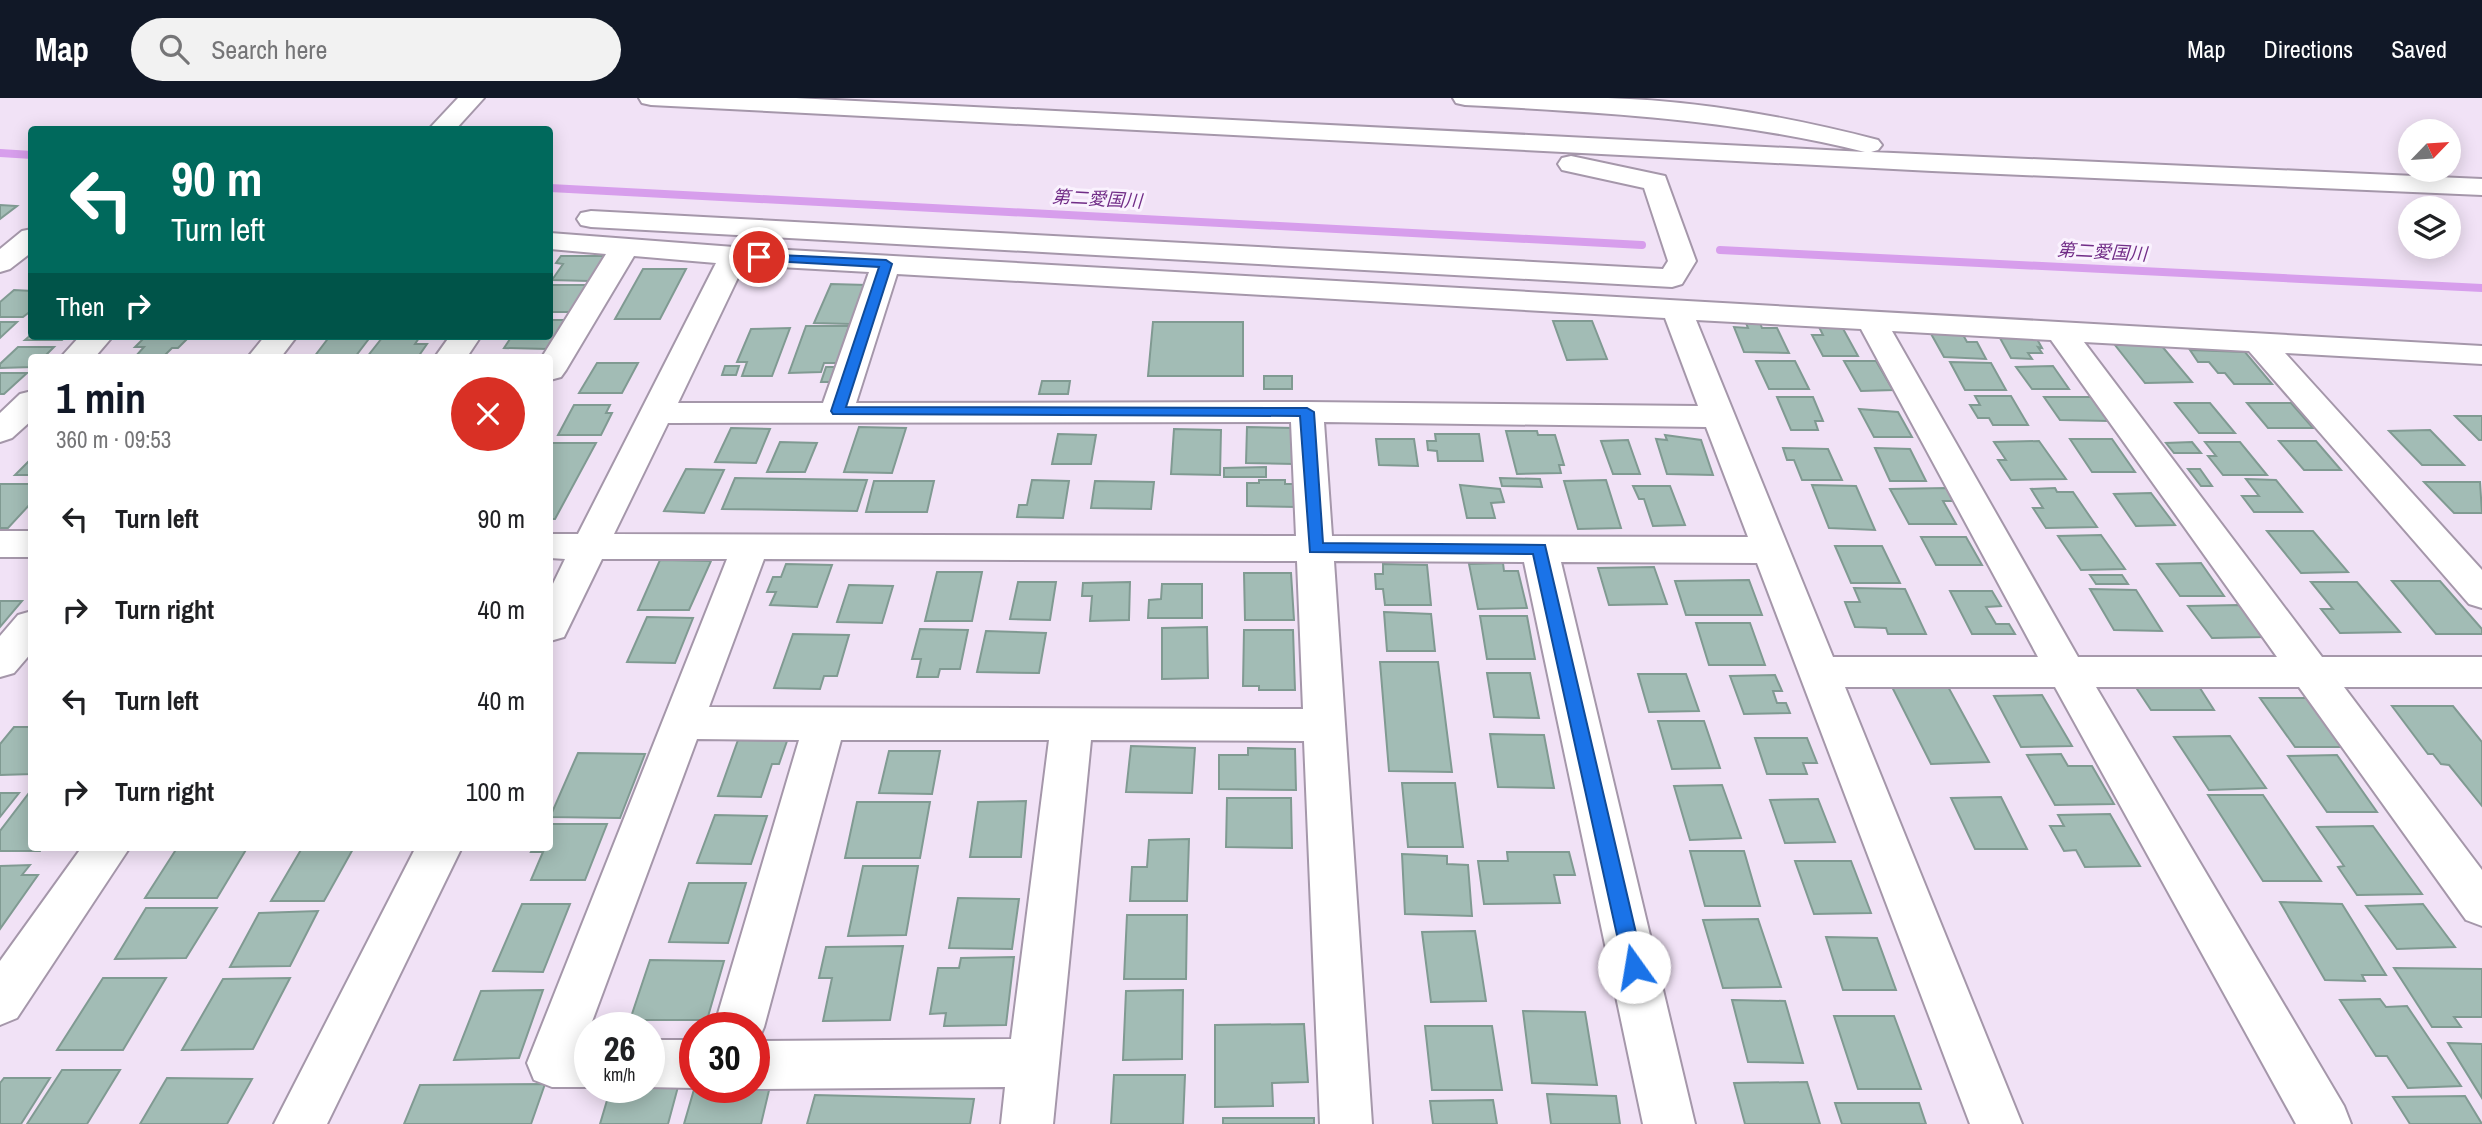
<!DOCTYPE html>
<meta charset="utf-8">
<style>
body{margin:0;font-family:"Archivo Narrow","Noto Sans JP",sans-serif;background:#f2f2f2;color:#202124;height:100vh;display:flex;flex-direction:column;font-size:26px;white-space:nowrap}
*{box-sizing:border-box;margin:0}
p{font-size:23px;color:#757577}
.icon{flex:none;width:38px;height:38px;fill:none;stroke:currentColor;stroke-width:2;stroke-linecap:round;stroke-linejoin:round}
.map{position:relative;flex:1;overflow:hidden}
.side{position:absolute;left:28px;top:256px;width:525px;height:497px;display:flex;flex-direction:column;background:#fff;border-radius:7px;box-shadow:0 4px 18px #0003}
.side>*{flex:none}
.guide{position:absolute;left:28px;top:28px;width:525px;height:214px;border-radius:7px;box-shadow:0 4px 18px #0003;background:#00695c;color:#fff;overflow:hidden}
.needle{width:46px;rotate:65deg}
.fabs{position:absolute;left:2398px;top:21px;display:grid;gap:14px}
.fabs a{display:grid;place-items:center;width:63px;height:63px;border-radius:50%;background:#fff;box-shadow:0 4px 18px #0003;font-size:35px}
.speed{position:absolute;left:574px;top:914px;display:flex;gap:14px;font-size:35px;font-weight:700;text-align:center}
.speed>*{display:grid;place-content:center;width:91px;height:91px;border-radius:50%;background:#fff;box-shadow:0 4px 18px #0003;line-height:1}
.speed small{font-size:18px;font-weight:400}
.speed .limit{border:10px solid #d22;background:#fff;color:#111}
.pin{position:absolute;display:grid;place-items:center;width:60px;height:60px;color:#fff;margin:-30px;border:4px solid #fff;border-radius:50%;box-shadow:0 2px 7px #0007}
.me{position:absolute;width:77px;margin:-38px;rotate:347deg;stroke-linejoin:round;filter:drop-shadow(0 0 5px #0008)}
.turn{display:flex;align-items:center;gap:24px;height:147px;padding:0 28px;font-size:32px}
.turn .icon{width:91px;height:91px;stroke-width:2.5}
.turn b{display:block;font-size:49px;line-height:60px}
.then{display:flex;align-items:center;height:66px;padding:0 28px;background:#0003;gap:14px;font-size:26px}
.round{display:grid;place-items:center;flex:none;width:74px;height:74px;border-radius:37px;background:#f2f2f2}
.overview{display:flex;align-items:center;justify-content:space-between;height:119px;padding:0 28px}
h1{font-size:42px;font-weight:700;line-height:52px;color:#111827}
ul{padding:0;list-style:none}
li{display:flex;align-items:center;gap:21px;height:91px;padding:0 28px}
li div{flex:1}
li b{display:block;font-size:26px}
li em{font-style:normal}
header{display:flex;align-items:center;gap:42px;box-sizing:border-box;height:98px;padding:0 35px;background:#111827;color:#fff}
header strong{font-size:33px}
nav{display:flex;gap:38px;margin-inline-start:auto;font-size:24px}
.search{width:490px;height:63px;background:#f2f2f2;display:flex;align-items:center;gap:18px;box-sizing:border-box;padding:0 24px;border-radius:38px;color:#757577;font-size:26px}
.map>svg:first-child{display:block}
</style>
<header>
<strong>Map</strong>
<div class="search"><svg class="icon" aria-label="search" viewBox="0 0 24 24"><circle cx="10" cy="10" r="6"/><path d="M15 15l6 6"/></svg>Search here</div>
<nav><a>Map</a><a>Directions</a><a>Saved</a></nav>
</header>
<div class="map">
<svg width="2482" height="1026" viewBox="0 0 2482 1026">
<rect width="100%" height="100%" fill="#f1e2f6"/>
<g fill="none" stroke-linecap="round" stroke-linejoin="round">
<!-- stream -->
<path stroke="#d79eec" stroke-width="8" d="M0 55 32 57
M550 90 1642 147
M1720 152 2482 190"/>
</g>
<!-- building -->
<path fill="#a2bcb5" stroke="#809a92" stroke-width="2" d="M0 107 17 108 0 121Z
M561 158H605L589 183 552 182 563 166 556 165Z
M643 171H686L660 221H615Z
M831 186 866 187 851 226 814 225Z
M550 187H590L573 214H550Z
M14 192 32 193V212L23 219H0V204Z
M550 222H567L548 251 504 250 512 238H550Z
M1553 223H1592L1607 261 1567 262Z
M0 224H17L0 240Z
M1153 224H1243V278H1148Z
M1746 225H1760L1762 230H1777L1789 255 1744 254 1734 229 1748 230Z
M1818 227H1841L1858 258H1823L1812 237H1823Z
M806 228H849L837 265H824L821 274 789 275Z
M790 230 772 278H742L747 264H737L751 231Z
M1930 234 1962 235 1967 244H1977L1986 261 1944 259Z
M32 236V238H66L62 242H25Z
M146 238H184L189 239 178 250H172L163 259H135L144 249H135Z
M330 238H371L355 259H314Z
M382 240H419L415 246H427L418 259H367Z
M2000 240 2037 241 2042 250 2038 249 2042 255H2028L2032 261 2011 260Z
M2115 247H2161L2192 284 2145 285Z
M18 249H54L44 259H32V269L0 270V266Z
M2190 252 2245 254 2272 286H2234L2225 275H2218L2209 264H2198Z
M1756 263H1795L1809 291H1769Z
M1844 263H1876L1893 292 1861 293Z
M1950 264 1991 265 2006 292H1965Z
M597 265H638L622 295H579Z
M725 268H739L736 277H722Z
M2053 268 2069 291H2032L2016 269Z
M826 269H835L830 284H821Z
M0 275H27L4 296H0Z
M1264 278H1292V291H1264Z
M1042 283H1070L1068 296H1039Z
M1975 298H2011L2028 327H1993L1989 320H1978L1970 307H1980Z
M1777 299H1813L1823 323H1815L1818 332H1791Z
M2044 299H2091L2108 323 2060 322Z
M2175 305H2210L2235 335H2199Z
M2247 305H2291L2313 330H2268Z
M574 307H610L606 315H612L601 337H558Z
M1859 311 1898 314 1912 339H1874Z
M2455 318H2482V342H2479Z
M859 329 906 330 892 375 844 374Z
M1247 329 1294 330V366L1246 365Z
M731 330 770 331 756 365 715 364Z
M1174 331 1221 332 1220 377 1171 376Z
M2430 332 2464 367H2422L2389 333Z
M1506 333H1537L1538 337H1555L1564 367H1559L1561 375 1517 376Z
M1058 336 1096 337 1091 366H1052Z
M1435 336H1479L1483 363H1438L1437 353 1428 352 1427 343H1436Z
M1665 337 1701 342 1713 377 1667 376 1656 341 1667 342Z
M1376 341H1414L1418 368 1379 367Z
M2070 341H2112L2135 374H2092Z
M1628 342 1640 376H1613L1601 343Z
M2039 343 2066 381 2011 382 1998 362H2006L1994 344Z
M2279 343H2316L2341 372H2304Z
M780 344 817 345 805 374H767Z
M2192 344 2201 355H2174L2166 345Z
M2205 344H2240L2267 377H2223L2208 358H2216Z
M550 345H596L555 421H550Z
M1783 350 1828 351 1842 382H1802L1794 362H1787Z
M1875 350 1910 351 1926 383H1890Z
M32 360V377H15Z
M1266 369V379H1224V370Z
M686 371 724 372 704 415 664 413Z
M2188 371H2200L2212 388H2201Z
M735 380 867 382 857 413 722 411Z
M1500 380 1540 381 1542 389 1502 388Z
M2246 381 2276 382 2302 414H2254L2242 398H2259Z
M1032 382 1069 383 1063 420 1017 419 1019 407H1027Z
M1259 382H1285V386H1297V409L1247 408V385H1259Z
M1606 382 1621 430 1578 431 1564 383Z
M874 383H934L927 414H866Z
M1095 383 1154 384 1151 411 1091 410Z
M2424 384H2480L2482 415H2454Z
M0 386H32V404L8 430H0Z
M1460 387 1500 391 1504 404 1491 405 1495 420H1467Z
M1812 387 1856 388 1875 432 1829 430Z
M1633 388H1670L1685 427 1653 428 1644 401H1639Z
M1947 390 1954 403H1943L1956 426H1909L1890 391Z
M2055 390 2057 394H2073L2097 429 2046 430 2033 410H2043L2031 391Z
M2151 395 2175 427 2136 428 2114 396Z
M2267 433H2313L2348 474 2301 475Z
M2101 437 2125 471 2081 472 2058 438Z
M1921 439H1966L1982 467H1936Z
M1835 448H1882L1900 485H1851Z
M660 462 711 463 689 512H638Z
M1503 465 1504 473H1518L1527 510 1478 511 1469 466Z
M2201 465 2224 498H2180L2157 466Z
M786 466 832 467 817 509 770 507 776 494H767L773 479H781Z
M1383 466 1427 467 1431 507H1385L1383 491H1376L1375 476H1383Z
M1654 469 1667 506 1609 507 1598 470Z
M937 474H982L972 523H925Z
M1244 475H1291L1294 522H1245Z
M2090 477H2122L2128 486H2096Z
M1749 482 1762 517H1686L1675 483Z
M2392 483H2440L2482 531V536H2436Z
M1018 484H1056L1050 522 1010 521Z
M1130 484 1129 522 1090 523 1092 498H1082L1083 485Z
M2311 484H2357L2400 534 2340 535 2321 511H2333Z
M1162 486H1202V520H1148L1149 502 1161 501Z
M849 487 893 488 882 525 837 524Z
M1854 490 1905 491 1926 536H1888L1886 530 1855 529 1845 504H1860Z
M2090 491 2136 492 2162 533 2114 532Z
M1950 493H1992L2001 508 1986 509 1996 526H2009L2015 536H1972Z
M0 503H22L0 529Z
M2239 507 2264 539 2212 540 2188 508Z
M1384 514 1431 516 1435 553H1387Z
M1480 518H1527L1535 561H1487Z
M647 519 693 520 675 565 627 564Z
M1696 525H1750L1765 567H1709Z
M1207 529 1208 580 1162 581V530Z
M920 531 968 532 960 571H940L938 579H917L921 561H912Z
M1244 532H1293L1295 592H1259V588H1243Z
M986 533 1046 535 1039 575 977 574Z
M793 536 849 537 837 578H824L820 591 774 590Z
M1380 564H1438L1452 674 1389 673Z
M1487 575H1530L1539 620 1494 619Z
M1638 576H1686L1699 613 1649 614Z
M1775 577 1782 593H1773L1777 605H1786L1790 615 1744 616 1730 578Z
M1946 585 1989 664 1931 666 1891 587Z
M2198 587 2214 612H2151L2135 588Z
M2042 597 2072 648 2021 649 1994 598Z
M2260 600H2307L2343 649H2295Z
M2392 608H2453L2482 644V708L2449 667 2441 666 2433 656H2428Z
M1658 623H1704L1720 670 1672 671Z
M14 629H32V676L0 677V646Z
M1490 636 1544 637 1554 690 1498 689Z
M2230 638 2266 690 2209 692 2174 639Z
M1755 640H1807L1817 665H1803L1807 676H1767Z
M738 642 787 643 779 666H772L761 699 718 698Z
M1131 648 1195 650 1192 695 1126 694Z
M1248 650 1295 651 1296 692 1219 691V657H1248Z
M889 653H940L932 696 879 695Z
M578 655 645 656 620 720 550 719Z
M2061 656 2068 668H2092L2114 706 2055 707 2027 657Z
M2337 657 2377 714H2327L2288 658Z
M1402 685H1455L1463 749H1408Z
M1722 687 1741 740 1690 742 1674 688Z
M32 691V749H42L40 753H0V733Z
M0 695H19L0 719Z
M2208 697H2263L2321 783H2263Z
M2001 699 2027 751H1975L1951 700Z
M1227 700H1291L1292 750 1226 749Z
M1818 701 1835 744 1785 745 1770 702Z
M1026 703 1021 759H970L978 704Z
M857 704H930L920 760H845Z
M2110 716 2140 768 2085 769 2076 752 2064 753 2050 728H2064L2058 717Z
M715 717 767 718 751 766 697 765Z
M550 726H607L585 782H531L543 754H531L534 749H550Z
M2373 728 2422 796 2357 797 2338 769 2344 768 2317 729Z
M1189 741 1187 803H1130L1132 769H1147L1149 742Z
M177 750H247L217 800H145Z
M302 750 353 751 324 803H271Z
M1690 753H1744L1760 808H1705Z
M1507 754H1569L1575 777H1554L1560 805 1484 806 1478 763H1508Z
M1402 756 1447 758V766L1468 767 1472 818 1405 816Z
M1795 763H1851L1871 815 1814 816Z
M30 767 22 777H38L0 831V768Z
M863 768H918L906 837 848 838Z
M689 785H746L728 845 669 844Z
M958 800 1019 801 1012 851 949 850Z
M2280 804 2342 806 2386 877H2362L2365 883 2325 882Z
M522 806H570L543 874 493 873Z
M2423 806 2455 849 2397 851 2366 808Z
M146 810H217L186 860 115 861Z
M318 813 290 868 230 869 259 815Z
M1127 817H1187L1186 881H1124Z
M1758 821 1781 889 1723 890 1703 822Z
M1475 833 1486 903 1431 904 1422 834Z
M1826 839 1877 840 1896 892H1843Z
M903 848 890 922 823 923 832 880H819L826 849Z
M1014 859 1006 927 944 928 946 915 930 916 938 870H959L961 860Z
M650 862 724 863 707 922H630Z
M2394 870 2482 871V919H2454L2461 929H2432Z
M103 880H166L123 952H57Z
M290 880 253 951 182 952 223 881Z
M543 892 519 960 454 962 481 893Z
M1183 892 1182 961 1123 962 1126 893Z
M2380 901 2386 909 2407 908 2461 988 2408 990 2387 958H2376L2340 902Z
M1732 902 1785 903 1803 965 1748 964Z
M1523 913 1585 914 1597 987 1532 985Z
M1834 918H1894L1921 991H1858Z
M1304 926 1308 984 1272 985 1273 1008 1215 1009V927Z
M1425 928H1492L1502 992H1432Z
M2448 945 2482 946V1000Z
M62 972H120L87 1026H27Z
M1114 977H1185L1183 1026H1111Z
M4 980H50L21 1026H0V985Z
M167 980 252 981 227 1026H140Z
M1807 984 1820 1026H1745L1734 985Z
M679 985 668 1026H600L611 989Z
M545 986 531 1026H404L420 987Z
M695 988H770L761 1026H684Z
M1547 996 1616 998 1620 1026H1551Z
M815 997 974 1001 970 1026H807Z
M2465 998 2482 1026H2410L2393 999Z
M1493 1002 1497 1026H1433L1430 1003Z
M1835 1005H1919L1926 1026H1842Z
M1223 1020H1314V1026H1223Z"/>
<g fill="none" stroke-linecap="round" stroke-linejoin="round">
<!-- minor casing -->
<g stroke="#a597aa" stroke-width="4">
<path id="minor" d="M458 0H484L455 32H428Z
M639 0H796L1865 54C1733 21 1601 14 1465 7L1456 5 1453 0C1505 0 1557 0 1608 0 1700 3 1790 19 1878 42L1882 47 1878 52 1871 54 2482 81V97L1932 73 651 7 642 5Z
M1571 58 1665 78 1696 163 1682 186 1672 189 591 129 581 127 577 121 581 115 591 113 1663 171 1668 163 1644 90 1562 72 1558 66 1562 60Z
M32 131V154L10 171 0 174V151L22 133Z
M550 135 734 149 2482 248V266L2285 255 2482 472V510L2469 506 2249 253 2084 244 2322 559H2482V589H2344L2482 772V828L2466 822 2299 589H2096L2344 1008 2351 1026H2296L2055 589H1845L2022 1026H1970L1757 465 1561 464 1695 1026H1643L1524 464 1334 463 1372 1026H1320L1304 643 1091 642 1053 1026H1001L1005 989 754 991 747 989H754V929H714L799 642 697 641 590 929 586 941H590L591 989H552L534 982 527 965 727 461H602L564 539 550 543V492L565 461 550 460V436H578L716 165 634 158 566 272 561 279 550 282V259H542L606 156 550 151ZM744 167 869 174 823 305H678ZM897 176 1665 220 1698 308 1307 304 856 305ZM1696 222 1861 231 2038 559H1833ZM1892 233 2051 242 2277 559H2078ZM1291 324 1296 438 614 436 668 325ZM1324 324 1706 329 1748 439 1332 438ZM764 461 1297 463 1303 611 709 609ZM841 642H1049L1011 941 758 943 764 929Z
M80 238H113L95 259H61Z
M265 238H297L281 259H248Z
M450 238H481L467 259H435Z
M32 293V322L12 340 0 344V315L20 296Z
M0 433H32V459H0Z
M32 513V554L14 575 0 579V538L18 517Z
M82 749H130L17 920 0 927V863Z
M416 749H462L327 1026H274Z
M649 942H695V989H699L695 990 645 989H649Z"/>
</g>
<!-- minor -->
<use href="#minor" fill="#fff" fill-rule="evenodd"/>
</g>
<!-- route -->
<path fill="#1a73e8" stroke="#114b97" stroke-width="2" d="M759 156 886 162 892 166 846 309 1307 310 1314 314 1323 445 1545 447 1644 869 1641 876 1634 878 1627 876 1624 869 1533 456 1310 454 1300 318 833 316 831 313 879 169 755 162 753 159Z"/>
<g text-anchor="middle" stroke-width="6" stroke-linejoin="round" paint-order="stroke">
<!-- far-water labels -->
<g font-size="18" font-style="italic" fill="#712d87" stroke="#faf2fe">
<text transform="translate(1097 101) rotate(3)" y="6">第二愛国川</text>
<text transform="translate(2102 154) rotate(3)" y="6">第二愛国川</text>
</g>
</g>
</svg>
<div class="fabs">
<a><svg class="needle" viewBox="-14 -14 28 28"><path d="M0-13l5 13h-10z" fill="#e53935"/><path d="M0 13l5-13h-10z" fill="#757577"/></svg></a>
<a><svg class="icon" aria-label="layers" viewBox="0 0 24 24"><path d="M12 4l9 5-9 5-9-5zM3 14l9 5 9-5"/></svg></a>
</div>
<div class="speed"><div>26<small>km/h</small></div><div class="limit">30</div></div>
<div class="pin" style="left:759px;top:159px;background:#d93025"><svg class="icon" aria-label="arrive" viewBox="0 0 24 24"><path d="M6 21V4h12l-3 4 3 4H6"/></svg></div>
<svg class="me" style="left:1634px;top:869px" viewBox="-20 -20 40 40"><circle r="19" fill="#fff"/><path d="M0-13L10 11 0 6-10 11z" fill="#1a73e8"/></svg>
<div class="guide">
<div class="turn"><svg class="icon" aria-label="left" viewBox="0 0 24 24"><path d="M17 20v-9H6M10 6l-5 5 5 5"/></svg><div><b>90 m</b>Turn left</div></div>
<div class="then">Then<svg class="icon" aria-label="right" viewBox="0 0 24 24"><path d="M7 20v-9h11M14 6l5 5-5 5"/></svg></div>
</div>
<section class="side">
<div class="overview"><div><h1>1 min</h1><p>360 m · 09:53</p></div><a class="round" style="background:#d93025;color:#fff"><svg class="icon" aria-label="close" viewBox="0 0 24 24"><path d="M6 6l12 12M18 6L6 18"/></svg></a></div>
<ul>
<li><svg class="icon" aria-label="left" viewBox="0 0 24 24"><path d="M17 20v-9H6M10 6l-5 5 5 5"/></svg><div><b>Turn left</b></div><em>90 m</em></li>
<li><svg class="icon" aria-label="right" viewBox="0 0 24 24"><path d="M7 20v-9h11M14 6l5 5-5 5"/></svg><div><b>Turn right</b></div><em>40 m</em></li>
<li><svg class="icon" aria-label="left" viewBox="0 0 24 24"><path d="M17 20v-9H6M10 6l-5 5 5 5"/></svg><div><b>Turn left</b></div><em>40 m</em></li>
<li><svg class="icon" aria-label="right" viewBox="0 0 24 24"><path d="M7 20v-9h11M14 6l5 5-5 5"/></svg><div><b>Turn right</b></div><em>100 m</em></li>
</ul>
</section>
</div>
